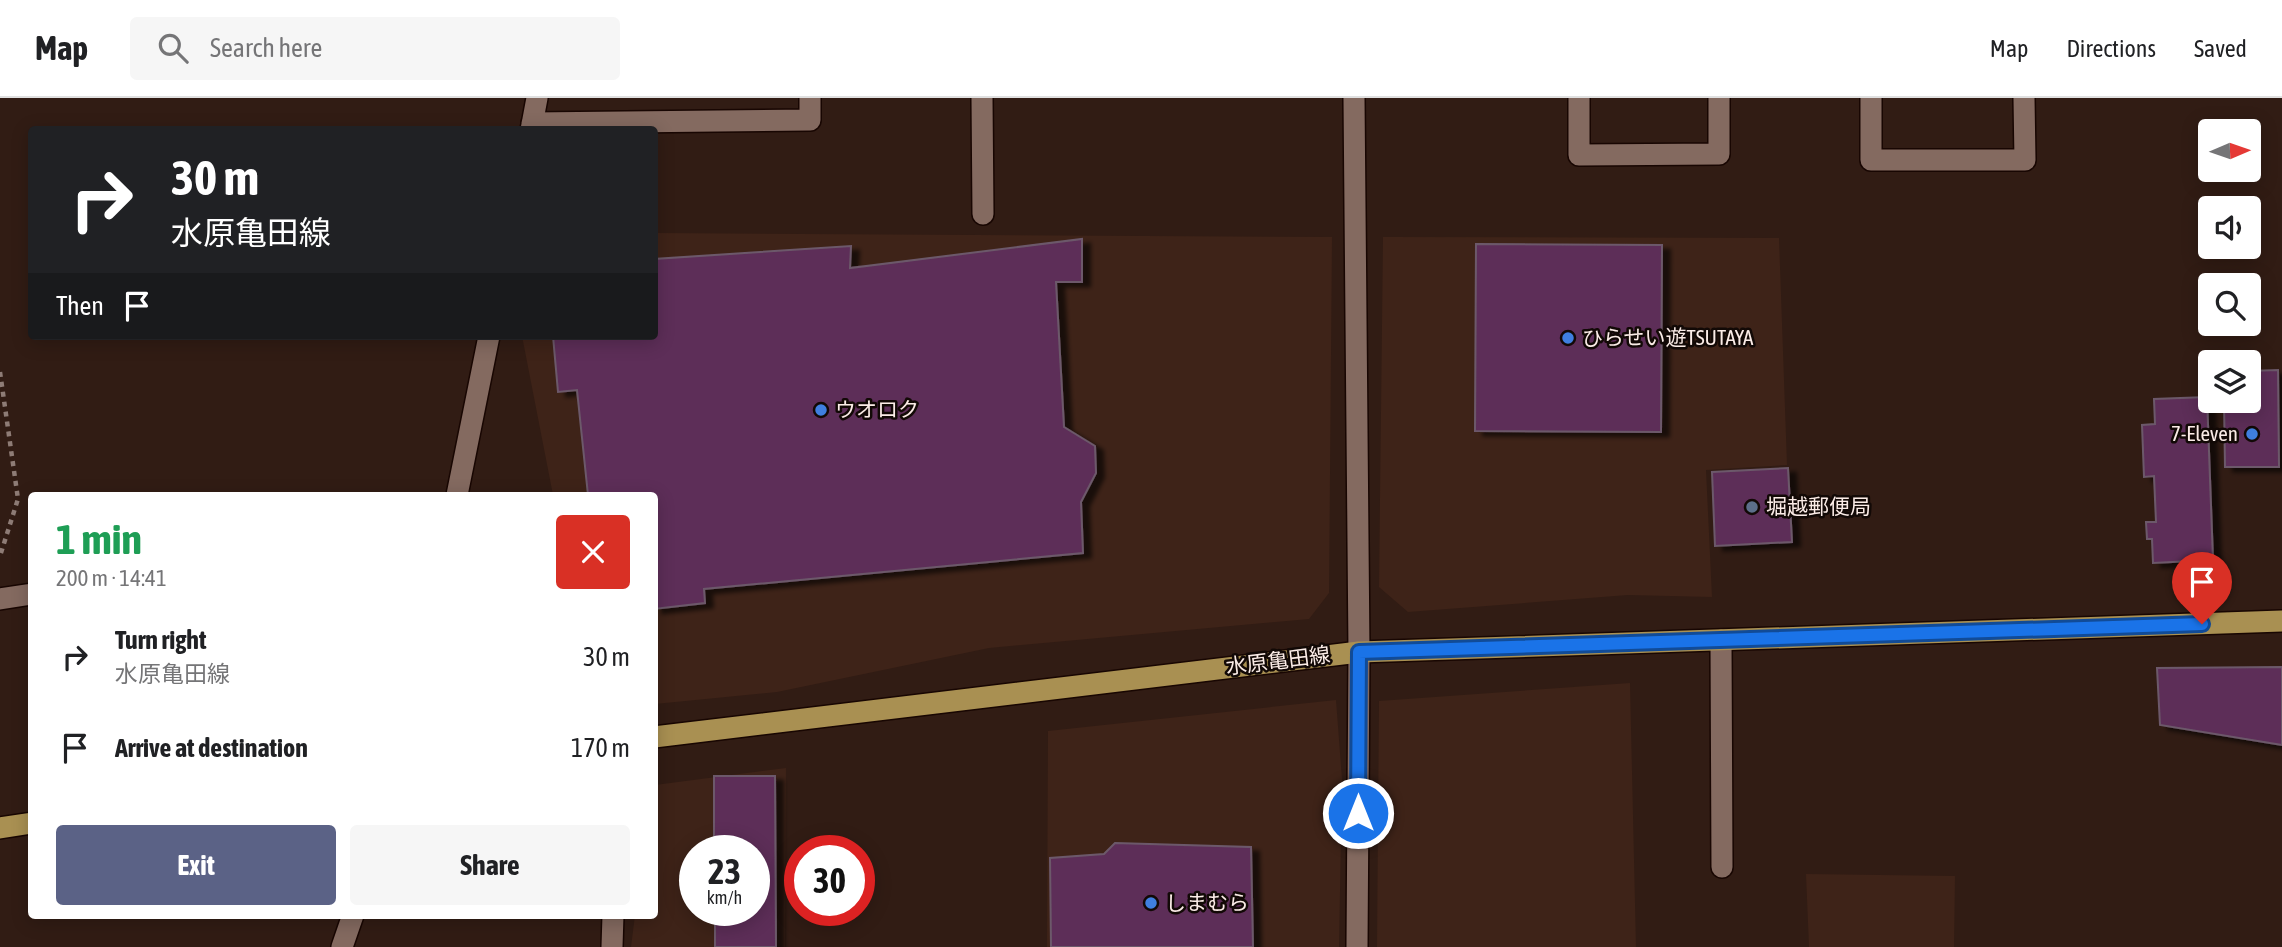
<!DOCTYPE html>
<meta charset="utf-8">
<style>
body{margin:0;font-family:"Asap Condensed","Noto Sans JP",sans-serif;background:#f6f6f6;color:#202124;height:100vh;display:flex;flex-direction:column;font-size:26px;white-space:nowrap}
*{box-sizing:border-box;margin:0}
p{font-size:23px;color:#757577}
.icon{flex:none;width:38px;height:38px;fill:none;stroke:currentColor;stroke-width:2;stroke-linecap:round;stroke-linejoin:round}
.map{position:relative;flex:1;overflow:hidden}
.panel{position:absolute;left:28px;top:394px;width:630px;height:427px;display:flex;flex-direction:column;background:#fff;border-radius:7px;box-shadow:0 4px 18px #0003}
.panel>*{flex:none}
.banner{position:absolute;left:28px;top:28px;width:630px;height:214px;border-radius:7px;box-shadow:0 4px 18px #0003;background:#202124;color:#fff;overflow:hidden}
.needle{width:46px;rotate:88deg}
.fabs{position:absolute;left:2198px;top:21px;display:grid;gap:14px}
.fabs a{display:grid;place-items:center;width:63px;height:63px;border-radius:7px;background:#fff;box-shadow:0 4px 18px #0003;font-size:35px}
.speed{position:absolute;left:679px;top:737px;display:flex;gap:14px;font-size:35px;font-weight:700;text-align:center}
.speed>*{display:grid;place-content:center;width:91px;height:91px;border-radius:50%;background:#fff;box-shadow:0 4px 18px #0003;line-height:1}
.speed small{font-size:18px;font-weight:400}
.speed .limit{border:10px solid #d22;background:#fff;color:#111}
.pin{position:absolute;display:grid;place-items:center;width:60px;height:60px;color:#fff;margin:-72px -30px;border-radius:50% 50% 50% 0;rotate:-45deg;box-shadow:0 0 7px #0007}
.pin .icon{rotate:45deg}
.me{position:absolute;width:77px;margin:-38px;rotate:0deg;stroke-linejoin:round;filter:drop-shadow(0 0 5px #0008)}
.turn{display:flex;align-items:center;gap:24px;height:147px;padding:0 28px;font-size:32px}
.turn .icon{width:91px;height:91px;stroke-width:2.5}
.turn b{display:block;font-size:49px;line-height:60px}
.then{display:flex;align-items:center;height:66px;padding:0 28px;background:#0003;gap:14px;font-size:26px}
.round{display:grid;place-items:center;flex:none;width:74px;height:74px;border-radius:7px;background:#f6f6f6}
.summary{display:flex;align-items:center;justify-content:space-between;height:119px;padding:0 28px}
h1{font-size:42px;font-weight:700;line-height:52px;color:#1e9e55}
.cta{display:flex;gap:14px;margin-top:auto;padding:14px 28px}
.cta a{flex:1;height:80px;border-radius:7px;background:#5b6286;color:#fff;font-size:28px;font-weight:700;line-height:80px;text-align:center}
.cta a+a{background:#f6f6f6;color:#202124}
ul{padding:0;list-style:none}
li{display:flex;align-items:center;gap:21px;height:91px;padding:0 28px}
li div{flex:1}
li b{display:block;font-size:26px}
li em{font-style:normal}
header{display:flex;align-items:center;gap:42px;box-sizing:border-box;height:98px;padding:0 35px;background:#fff;border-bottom:2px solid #e0e0e0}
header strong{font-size:33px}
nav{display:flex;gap:38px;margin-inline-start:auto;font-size:24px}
.search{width:490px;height:63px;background:#f6f6f6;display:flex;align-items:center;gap:18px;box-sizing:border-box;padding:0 24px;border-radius:7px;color:#757577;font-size:26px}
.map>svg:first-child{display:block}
</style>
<header>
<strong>Map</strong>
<div class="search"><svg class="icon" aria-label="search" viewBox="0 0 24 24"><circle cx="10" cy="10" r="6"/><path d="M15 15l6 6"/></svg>Search here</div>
<nav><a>Map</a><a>Directions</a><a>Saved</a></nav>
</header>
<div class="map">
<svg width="2282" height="849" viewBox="0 0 2282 849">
<defs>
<filter id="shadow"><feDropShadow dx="8" dy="4.5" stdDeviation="2" flood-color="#0009"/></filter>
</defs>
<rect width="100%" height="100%" fill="#311c14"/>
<!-- built -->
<path fill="#3e2318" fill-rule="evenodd" d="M655 135 1332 139 1329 495 1309 521 989 550 777 594 655 606 654 397H553L522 238H654Z
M1383 139 1779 140 1787 367 1706 372 1712 499 1628 497 1408 514 1379 489Z
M1630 585 1636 849H1377L1379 603Z
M1336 602 1342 681 1339 849H1047L1048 633Z
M786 670 785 849H631L635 817H654L655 687ZM695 752H754V812H695Z
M1806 776 1955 778 1954 849H1809Z"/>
<!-- building -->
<path fill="#5d2e58" stroke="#6c596a" stroke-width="2" filter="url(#shadow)" d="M1082 141V184H1056L1064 329 1095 348 1096 375 1081 404 1083 455 704 491 705 505 654 511V397H588L577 292 558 294 553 238H654V161L851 148 850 170Z
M1476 146 1662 147 1661 334 1475 333Z
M2278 272 2279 369H2225L2224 303H2249V273Z
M2207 299 2213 462 2153 465 2152 441H2147L2146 424H2156L2154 378 2144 379 2142 327 2155 326 2154 301Z
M1788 370 1792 444 1715 448 1712 374Z
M2282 569V647L2160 627 2157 570Z
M714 678H775L776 849H715V812H754V752H714Z
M1115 745 1251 749 1253 849H1051L1050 760 1104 756Z"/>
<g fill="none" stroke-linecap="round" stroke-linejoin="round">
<!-- minor casing -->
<g stroke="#180602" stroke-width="24">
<path id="minor" d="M982 0 983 116
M1354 0 1359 554 1357 849
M1579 0V57L1719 56V0
M1871 0V62H2025L2024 0
M532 25 810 22V0
M531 32 537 0
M457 397 489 238
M0 501 32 496
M1721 542 1722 769
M342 849 353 817
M612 849 613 817"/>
</g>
<!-- major casing -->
<g stroke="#180602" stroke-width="24">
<path id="major" d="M654 639 1359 554 2282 523
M0 730 32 725"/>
</g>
<!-- path -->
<path stroke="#8e7c76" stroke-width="4.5" stroke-dasharray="5 5" stroke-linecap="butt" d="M0 274 18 401 0 458"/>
<!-- minor -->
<use href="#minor" stroke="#846a60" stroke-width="21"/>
<!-- major -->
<use href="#major" stroke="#a99052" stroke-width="21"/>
</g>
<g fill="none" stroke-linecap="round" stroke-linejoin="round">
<!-- route casing -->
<g stroke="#114b97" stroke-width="18">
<path id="route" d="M1358 715 1359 554 2202 526"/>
</g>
<!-- route -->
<use href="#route" stroke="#1a73e8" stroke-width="12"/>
</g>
<!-- markers -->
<g fill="#3f7fe0" stroke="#120906" stroke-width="2.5">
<circle cx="1568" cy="240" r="7"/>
<circle cx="821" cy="312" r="7"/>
<circle cx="2252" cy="336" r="7"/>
<circle cx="1151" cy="805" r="7"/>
</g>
<circle fill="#5c6f8a" stroke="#120906" stroke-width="2.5" cx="1752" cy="409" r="7"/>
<g text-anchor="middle" stroke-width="5" stroke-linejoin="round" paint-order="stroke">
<!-- poi labels -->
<g font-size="21" fill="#fbece7" stroke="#120906" text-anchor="start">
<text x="1582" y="247">ひらせい遊TSUTAYA</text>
<text x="835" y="319">ウオロク</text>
<text x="2238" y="343" text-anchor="end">7-Eleven</text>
<text x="1766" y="416">堀越郵便局</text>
<text x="1165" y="812">しまむら</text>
</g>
<!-- street labels -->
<g font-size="21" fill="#fbece7" stroke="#120906">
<text transform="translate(1278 563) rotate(-7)" y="7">水原亀田線</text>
</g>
</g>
</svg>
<div class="fabs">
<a><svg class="needle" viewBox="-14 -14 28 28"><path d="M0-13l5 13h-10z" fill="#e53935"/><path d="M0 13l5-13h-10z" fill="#757577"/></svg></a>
<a><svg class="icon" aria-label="sound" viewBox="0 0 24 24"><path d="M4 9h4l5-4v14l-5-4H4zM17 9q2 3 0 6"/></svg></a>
<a><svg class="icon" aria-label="search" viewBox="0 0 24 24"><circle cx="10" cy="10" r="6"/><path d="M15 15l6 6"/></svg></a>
<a><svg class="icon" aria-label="layers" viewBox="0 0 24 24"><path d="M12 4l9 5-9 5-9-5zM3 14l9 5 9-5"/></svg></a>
</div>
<div class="speed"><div>23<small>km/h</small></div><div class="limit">30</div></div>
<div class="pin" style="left:2202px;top:526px;background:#d93025"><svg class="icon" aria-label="arrive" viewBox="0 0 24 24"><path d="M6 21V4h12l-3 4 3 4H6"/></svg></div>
<svg class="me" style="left:1358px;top:715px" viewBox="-20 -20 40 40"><circle r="17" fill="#1a73e8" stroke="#fff" stroke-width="3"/><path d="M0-11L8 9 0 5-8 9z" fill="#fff"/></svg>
<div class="banner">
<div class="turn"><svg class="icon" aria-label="right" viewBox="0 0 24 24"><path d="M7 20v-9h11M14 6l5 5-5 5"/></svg><div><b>30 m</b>水原亀田線</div></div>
<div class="then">Then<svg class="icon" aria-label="arrive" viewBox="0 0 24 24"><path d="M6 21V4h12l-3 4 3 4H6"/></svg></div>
</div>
<section class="panel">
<div class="summary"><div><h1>1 min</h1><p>200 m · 14:41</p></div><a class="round" style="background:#d93025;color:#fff"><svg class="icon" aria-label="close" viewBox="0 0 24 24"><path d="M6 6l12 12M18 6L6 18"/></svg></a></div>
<ul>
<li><svg class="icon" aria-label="right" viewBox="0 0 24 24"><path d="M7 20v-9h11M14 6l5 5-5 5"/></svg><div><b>Turn right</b><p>水原亀田線</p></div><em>30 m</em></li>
<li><svg class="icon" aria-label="arrive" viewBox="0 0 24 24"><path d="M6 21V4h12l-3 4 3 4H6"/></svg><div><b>Arrive at destination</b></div><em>170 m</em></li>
</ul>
<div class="cta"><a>Exit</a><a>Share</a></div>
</section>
</div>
